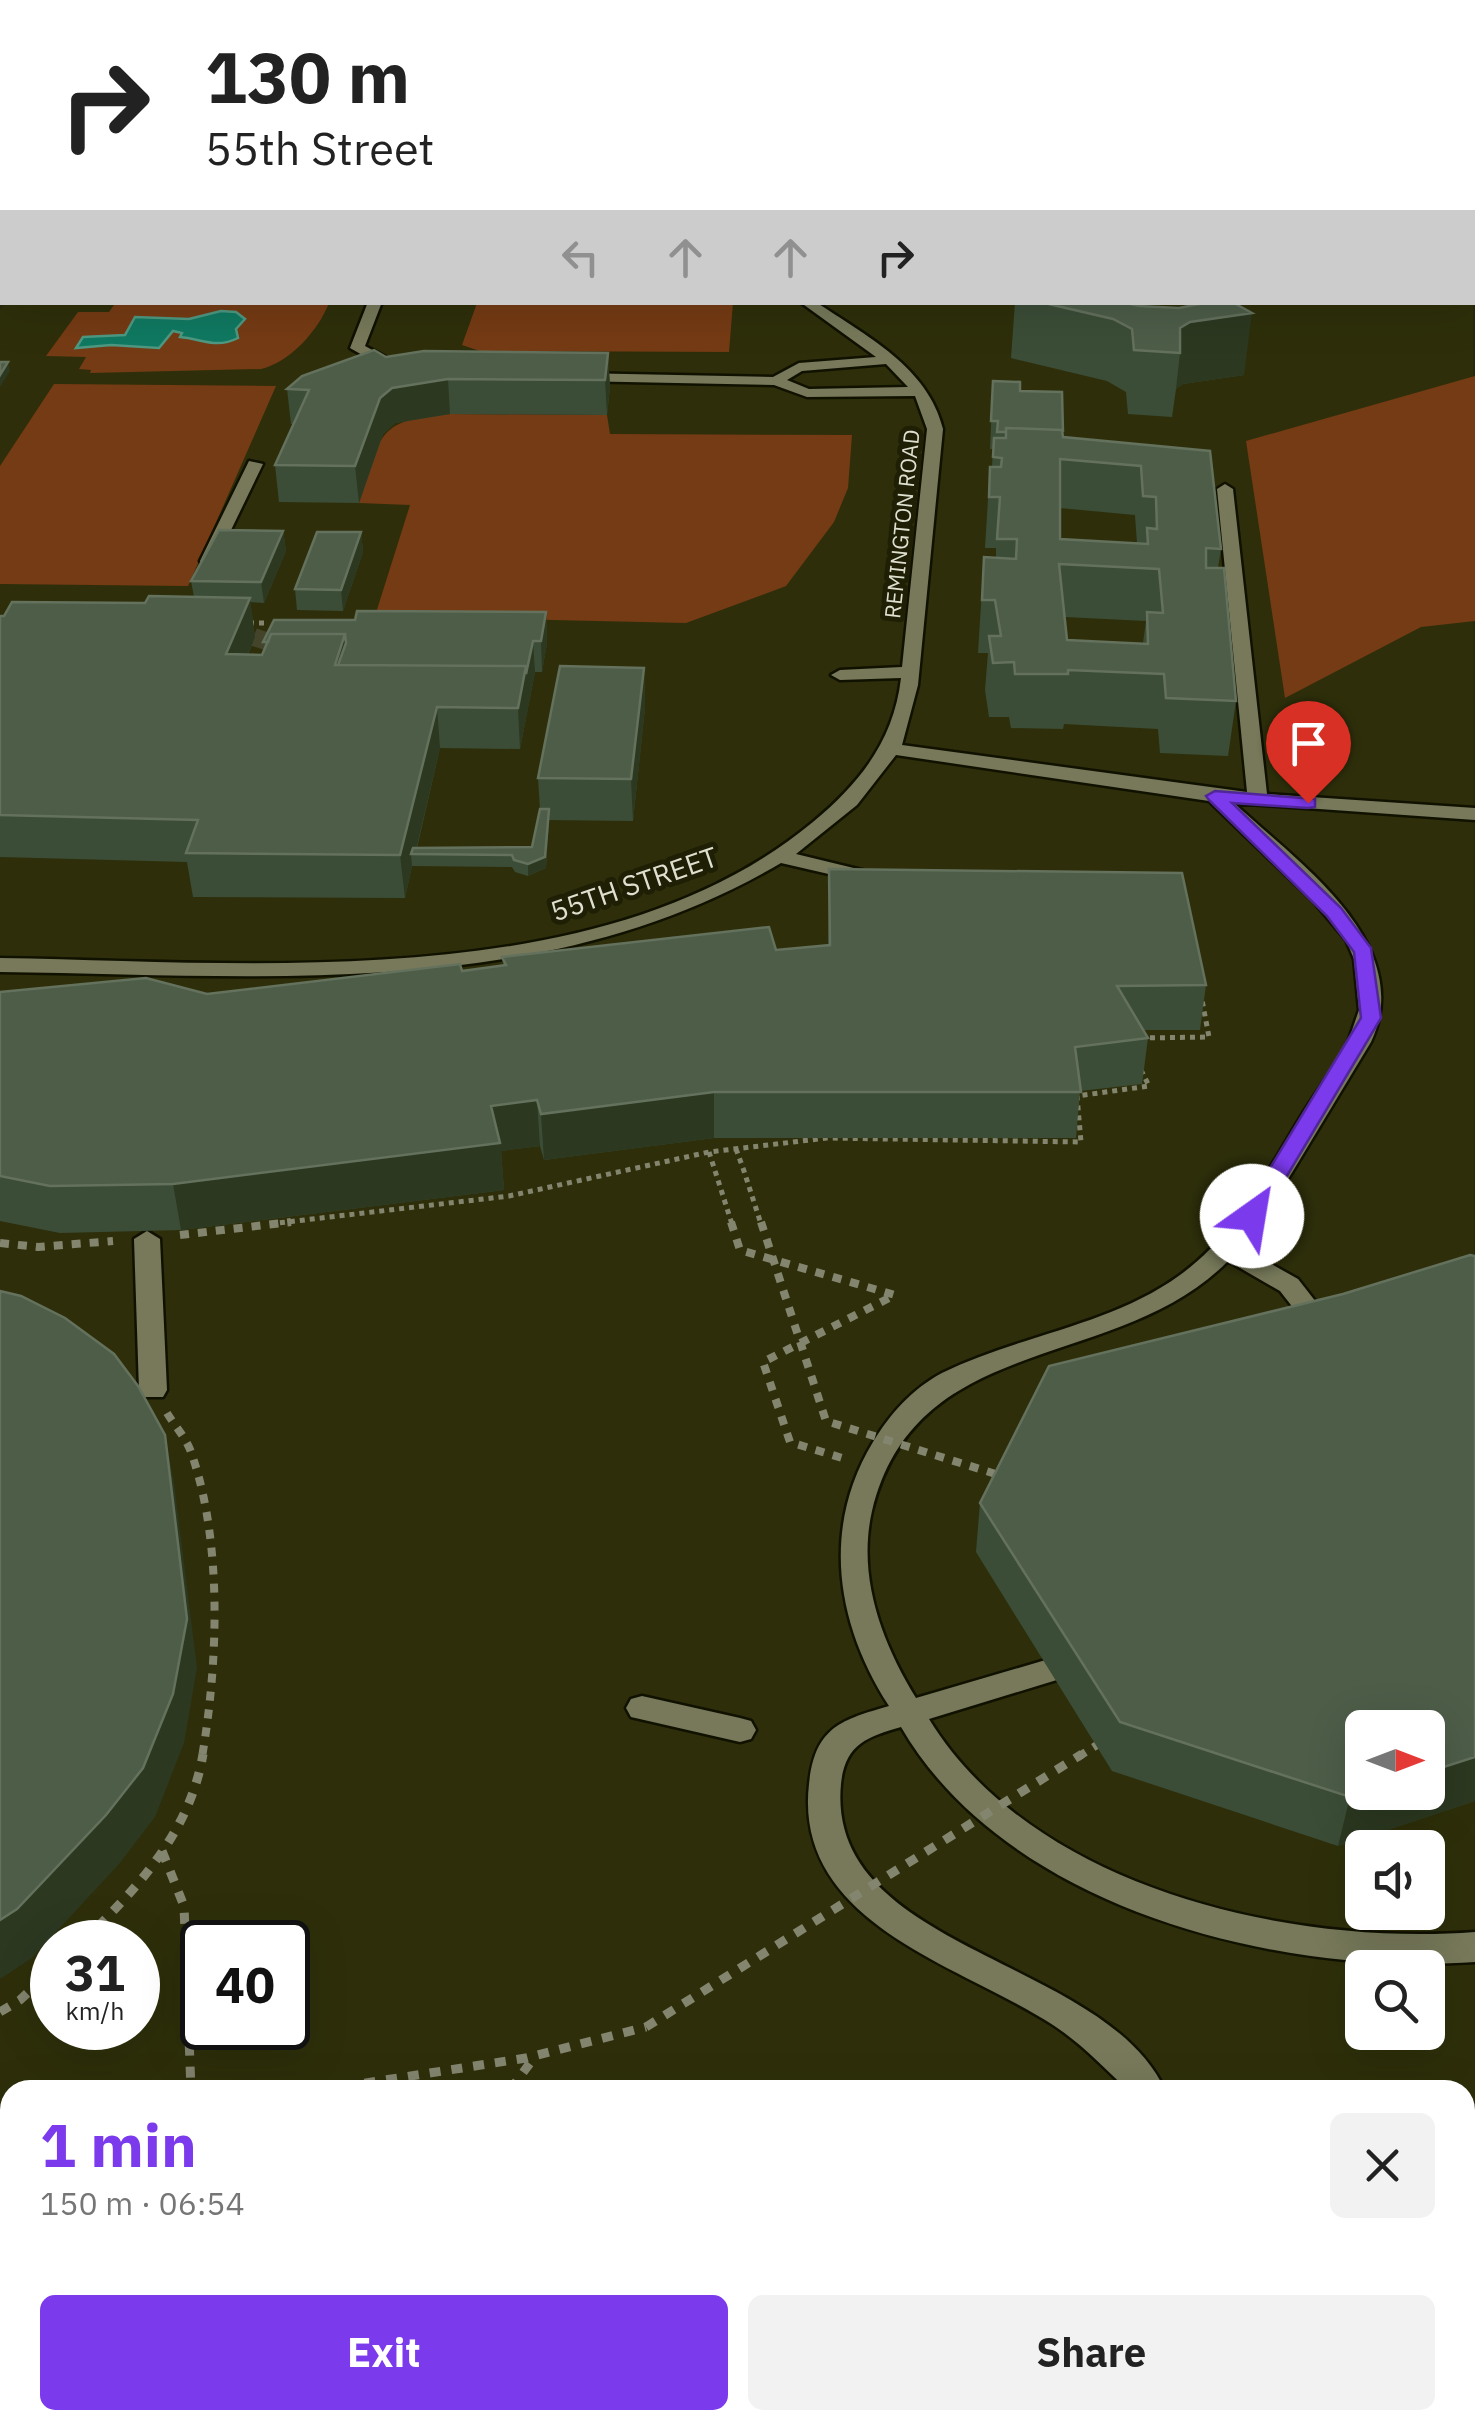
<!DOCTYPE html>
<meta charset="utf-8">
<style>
body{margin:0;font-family:"IBM Plex Sans",sans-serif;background:#f2f2f2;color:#222;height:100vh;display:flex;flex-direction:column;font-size:38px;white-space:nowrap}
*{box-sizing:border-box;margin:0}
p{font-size:32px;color:#767676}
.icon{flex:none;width:55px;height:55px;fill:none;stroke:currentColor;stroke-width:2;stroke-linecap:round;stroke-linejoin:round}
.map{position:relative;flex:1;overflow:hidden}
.sheet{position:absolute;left:0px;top:2080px;width:1475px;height:350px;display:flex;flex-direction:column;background:#fff;border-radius:30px 30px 0 0;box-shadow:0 10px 40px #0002}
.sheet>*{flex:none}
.banner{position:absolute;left:0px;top:0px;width:1475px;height:305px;box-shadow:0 10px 40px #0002;background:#fff;color:#222;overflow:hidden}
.needle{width:65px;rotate:90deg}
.tools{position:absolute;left:1345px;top:1710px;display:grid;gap:20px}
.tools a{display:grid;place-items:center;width:100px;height:100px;border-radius:15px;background:#fff;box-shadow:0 10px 40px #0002;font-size:50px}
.speed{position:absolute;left:30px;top:1920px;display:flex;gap:20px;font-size:50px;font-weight:700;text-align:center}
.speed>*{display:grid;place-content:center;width:130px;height:130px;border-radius:50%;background:#fff;box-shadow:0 10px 40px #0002;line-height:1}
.speed small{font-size:25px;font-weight:400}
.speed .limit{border:5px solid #111;border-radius:15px;background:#fff;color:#111}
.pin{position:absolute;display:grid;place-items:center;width:85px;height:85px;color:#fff;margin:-102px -42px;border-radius:50% 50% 50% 0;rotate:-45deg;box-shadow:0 0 10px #0007}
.pin .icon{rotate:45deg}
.me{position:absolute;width:110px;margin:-55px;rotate:32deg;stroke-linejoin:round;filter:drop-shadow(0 0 8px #0008)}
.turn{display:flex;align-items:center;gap:35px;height:210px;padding:0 40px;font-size:45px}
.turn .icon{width:130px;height:130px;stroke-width:2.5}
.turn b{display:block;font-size:70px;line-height:85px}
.lanes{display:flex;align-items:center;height:95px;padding:0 40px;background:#0003;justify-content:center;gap:50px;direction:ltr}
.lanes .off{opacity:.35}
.round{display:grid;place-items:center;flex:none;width:105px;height:105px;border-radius:15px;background:#f2f2f2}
.headline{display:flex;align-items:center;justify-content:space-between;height:170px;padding:0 40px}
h1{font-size:60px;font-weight:800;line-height:75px;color:#7c3aed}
.action{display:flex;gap:20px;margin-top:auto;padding:20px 40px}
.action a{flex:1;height:115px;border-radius:15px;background:#7c3aed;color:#fff;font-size:40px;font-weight:800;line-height:115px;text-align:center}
.action a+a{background:#f2f2f2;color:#222}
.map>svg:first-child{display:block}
</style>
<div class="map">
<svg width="1475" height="2430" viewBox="0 0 1475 2430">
<rect width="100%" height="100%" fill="#28290d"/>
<!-- built -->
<path fill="#2e2f0a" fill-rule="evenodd" d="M1473 295 1475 2430H0V310L8 302H1472ZM1362 1728H1428V1792H1362ZM1362 1848H1428V1912H1362ZM52 1942H138V2028H52ZM202 1942H288V2028H202ZM1362 1968H1428V2032H1362ZM10 2090H1465V2420H10Z"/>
<!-- green -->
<path fill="#753b14" d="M124 303H329C318 331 290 362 261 369L90 373 91 370 79 369 86 357 46 356 78 312H109L114 305Z
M477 303H733L729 352 480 351 462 345Z
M1475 376V621L1421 627 1285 698 1246 441Z
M54 384 276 386 188 586 0 584V466Z
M450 414 607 415 610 434 852 435 848 488 834 522 786 586 686 623 375 616 410 505 359 503C383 435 372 421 450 414Z"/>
<!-- water -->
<path fill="#107961" stroke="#4e9882" stroke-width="2.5" d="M221 311 236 312 245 319 236 329 238 338C216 349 202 339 180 337L182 333 173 331 159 348 111 345 76 348 83 337 125 335 135 317 189 319Z"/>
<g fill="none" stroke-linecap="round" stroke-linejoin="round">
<!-- minor-tunnel -->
<path stroke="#43442a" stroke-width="18" stroke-dasharray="18 9" stroke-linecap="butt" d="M251 674 268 623"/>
<!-- minor casing -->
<g stroke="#110" stroke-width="5">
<path id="minor" d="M666 0H676V2H666Z
M1130 0H1144L1145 2H1133Z
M368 302H382L365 346 402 366V372H392L350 348Z
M800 302H816C866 336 928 367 943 429L918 685 902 745 1247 792 1217 489 1225 484 1233 489 1267 794 1475 808V820L1234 803C1297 862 1417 943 1371 1042L1273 1204 1241 1247 1298 1279 1334 1325 1338 1331 1334 1337H1316L1280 1291 1228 1261C1117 1374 916 1329 872 1511 857 1577 882 1643 916 1698L1049 1659 1060 1663 1064 1671 1060 1679 929 1719C1033 1889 1290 1946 1475 1932V1962C1278 1976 1007 1909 901 1727 867 1737 845 1744 841 1784 825 1951 1104 1957 1165 2090H1128C1104 2068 1081 2043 1053 2025 961 1965 793 1924 809 1784 815 1727 841 1720 889 1706 836 1624 821 1528 873 1442 890 1414 912 1389 942 1373 1019 1335 1110 1326 1180 1275 1237 1234 1267 1171 1303 1113 1318 1089 1335 1067 1348 1042L1359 1010 1354 959 1346 940 1313 901 1209 801 896 755 857 805 796 854 866 871 869 875 859 881 781 863C545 1003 263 975 0 972V958C255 962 603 996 813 822 860 783 894 740 901 678L840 680 831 675 840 670 902 667 927 429 915 396 807 397 774 385 576 381 569 377 576 373 773 377 799 363 876 357ZM886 364 908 387 809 389 787 380 802 371Z
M249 461 263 464 216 561 202 565 200 561Z
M147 1231 160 1239 167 1390 163 1397H143L139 1390 134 1239Z
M642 1696 740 1718 751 1721 756 1730 751 1739 740 1742 631 1717 626 1708 631 1699Z
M1217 2420H1257L1259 2430H1219Z"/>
</g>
<!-- path-far2 -->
<path stroke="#84856f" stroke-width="5" stroke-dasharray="5 5" stroke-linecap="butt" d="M249 623H268
M1140 1038 1209 1037 1202 1000
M736 1149 743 1168
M709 1152 732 1224
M270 1224 509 1196 709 1152 827 1138 1081 1142 1077 1096 1149 1086 1140 1068"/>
<!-- path-far1 -->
<path stroke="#84856f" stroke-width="8" stroke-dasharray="9 9" stroke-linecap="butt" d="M731 1222 740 1250 895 1295 763 1362 790 1442 842 1458
M180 1235 291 1222
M0 1243 38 1247 113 1241
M167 1413C175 1426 186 1438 191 1452 223 1542 218 1664 202 1757"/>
<!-- path -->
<path stroke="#84856f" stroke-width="9" stroke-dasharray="11 11" stroke-linecap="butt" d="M162 1851 184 1906 191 2090
M82 1942C137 1889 190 1832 203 1754
M0 2012 20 2000 52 1970
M321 2090 526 2058 646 2027
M510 2090 536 2055
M0 2150 10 2148
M0 2252 10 2250
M995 2420 996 2430
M355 2430 356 2420"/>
<!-- minor -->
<use href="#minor" fill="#77795a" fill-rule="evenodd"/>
<!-- path-bridge-far2 -->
<path stroke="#84856f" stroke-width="5" stroke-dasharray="5 5" stroke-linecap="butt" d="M743 1168 761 1224"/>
<!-- path-bridge-far1 -->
<path stroke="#84856f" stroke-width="8" stroke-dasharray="9 9" stroke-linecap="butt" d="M761 1222 826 1421 1002 1476
M1078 1757 1097 1745"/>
<!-- path-bridge -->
<path stroke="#84856f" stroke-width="9" stroke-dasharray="11 11" stroke-linecap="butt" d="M646 2027 1082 1754"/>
</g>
<!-- wall -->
<path fill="#3b4d37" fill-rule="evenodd" d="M145 0H192V2H145Z
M251 0H298V2H251Z
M1188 0H1251L1252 2H1189Z
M2 24V88H0V27Z
M1472 28H1475V52L1472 50Z
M1472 57H1475V80H1472Z
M1472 199 1475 200V225H1472Z
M1472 234H1475V268H1472Z
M1015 302H1122L1244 375 1183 384 1176 389 1172 417 1128 414 1126 392 1107 381 1011 358Z
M608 353 610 387 607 415 450 414 395 423 383 434 359 503 279 502 275 465 293 424H291L287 389 386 357Z
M993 381 1020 391 1063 437 1210 451 1221 549 1218 568 1236 701 1228 756 1160 753 1158 729 1064 724 1063 729 1011 728 1009 717H989L985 690 988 653H978L984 557 996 558V548H985L990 467H992L993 449H990ZM1060 508 1135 515 1137 543 1060 539ZM1065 617 1146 621 1143 643 1067 640Z
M283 531 286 551 264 603 250 602 255 637 248 655H262L264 650 263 642 355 620 546 612 547 643 542 672H535L520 749 440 748 417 848 532 847 540 809 538 778 644 668 645 708 633 821 549 820 546 868 528 876 515 872 512 867 412 866 405 898 193 897 187 862 0 857V616L145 603 194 597 191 581Z
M361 532 363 552 343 611 297 610 295 589Z
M829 869 1206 985 1200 1030H1143L1148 1038 1142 1084 1080 1091 1076 1138H714L544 1160 540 1146 501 1151 504 1190 181 1230 60 1233 0 1221V992L207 994 462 971 503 965 502 957 776 950 828 945Z
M1343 1294 1475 1801 1338 1846 1112 1771 976 1552 980 1503Z
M1020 2420H1180L1182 2430H1021Z"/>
<!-- shaded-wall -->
<path fill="#2c3820" d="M0 141H2V157H0Z
M1252 313 1244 375 1183 384 1176 389 1180 353V328L1190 322Z
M608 353 610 387 607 415 605 380Z
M8 362 10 371 0 387V375Z
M448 379 450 414 395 423 383 434 359 503 355 466 380 398 392 388Z
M283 531 286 551 264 603 261 582Z
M361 532 363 552 343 611 341 590Z
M250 598 255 637 231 695 226 654Z
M546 612 547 643 542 672 541 641Z
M345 634 349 673 335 665Z
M533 641 535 672 520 749 518 708 526 666Z
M644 668 645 708 633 821 631 779Z
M437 707 440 748 415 854H411L412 866 405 898 400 855Z
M549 809 546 868 528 876V864Z
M714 1092V1138L544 1160 541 1114Z
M537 1100 540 1146 501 1151 504 1190 181 1230 173 1184 491 1106Z
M165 1435 174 1483 197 1668 184 1743 155 1817 119 1864 32 1958 0 1979V1920Z
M1475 1757V1801L1338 1846 1350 1797 1366 1792H1428V1772Z
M230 2420H256L254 2430H228Z"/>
<!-- building -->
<path fill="#4d5d48" stroke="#64715d" stroke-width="2.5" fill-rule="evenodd" d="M389 0H418L417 2H388Z
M474 0H492L491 2H473Z
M1222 0H1251L1252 2H1223Z
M578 1H596L595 2H577Z
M2 24V47H0V27Z
M2 120V141H0V122Z
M1472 234H1475V251H1472Z
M1040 302H1122L1139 306 1179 308 1209 302H1232L1252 313 1190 322 1180 328V353L1134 350 1132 329 1113 319Z
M374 350 386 357 424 351 608 353 605 380 448 379 392 388 380 398 355 466 275 465 309 390 287 389 302 376Z
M0 362H8L0 375Z
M993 381 1020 382V391L1062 392 1063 432 1062 430 1006 428V432H997L998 421H991Z
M1006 428 1062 430 1063 437 1210 451 1221 549 1206 548V568H1224L1236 701 1166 698 1164 674 1068 670V674H1015L1014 662 993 663 989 636H1001L995 600H982L984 557 1016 559 1017 539H997L1000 497H989L990 467H1001L1002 458 993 457 994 438H1006ZM1060 459 1141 466 1143 496 1156 497 1157 529 1147 528 1148 544 1060 539ZM1059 564 1159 569 1163 613 1147 612 1148 644 1067 640Z
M219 530 283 531 261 582 191 581Z
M317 532H361L341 590 295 589Z
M149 596 250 598 226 654 262 655 271 634H345L335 665 526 666 518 708 437 707 400 855 186 853 198 820 0 815V616H4L12 602 145 603Z
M357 611 546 612 541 641H533L526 674V666L338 665 346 643 345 634H271L268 642H263L274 620H355Z
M560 666 644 668 631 779 538 778Z
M540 809H549L545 857 528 864 514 860 512 855 411 854 413 848 532 847Z
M829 869 1182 873 1206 985 1117 986 1148 1038 1075 1047 1081 1092H714L541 1114 537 1100 491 1106 500 1143 173 1184 50 1186 0 1176V992L146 978 207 994 460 964 462 971 506 965 502 957 769 927 776 950 830 945Z
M1470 1255 1475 1256V1757L1428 1772V1728H1362V1792H1366L1350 1797 1120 1722 980 1503 1049 1366 1343 1294Z
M0 1291 21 1296 65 1318 114 1354 138 1386 165 1435 187 1619 173 1694 143 1768 106 1815 17 1909 0 1920Z
M0 2300H10V2420H230L228 2430H0Z
M477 2420H990L991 2430H477Z
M1036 2420H1180L1182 2430H1037Z"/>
<!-- route -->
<path fill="#7c3aed" stroke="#51269a" stroke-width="2.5" d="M1215 791 1315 799V807L1308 808 1232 803 1341 908 1371 948 1381 1018 1263 1216 1252 1223 1241 1216 1361 1018 1354 952 1327 916 1209 800 1206 796Z"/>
<g text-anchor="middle" stroke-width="10" stroke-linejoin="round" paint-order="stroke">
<!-- far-street labels -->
<g font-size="22" fill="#dedfcf" stroke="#1e1f04">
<text transform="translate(902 524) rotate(-84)" y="8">REMINGTON ROAD</text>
</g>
<!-- street labels -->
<g font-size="28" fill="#dedfcf" stroke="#1e1f04">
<text transform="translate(634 884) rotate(-19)" y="10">55TH STREET</text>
</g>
</g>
</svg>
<div class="tools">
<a><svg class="needle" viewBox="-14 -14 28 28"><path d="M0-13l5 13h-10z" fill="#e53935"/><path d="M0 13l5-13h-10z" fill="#767676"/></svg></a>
<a><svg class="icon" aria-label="sound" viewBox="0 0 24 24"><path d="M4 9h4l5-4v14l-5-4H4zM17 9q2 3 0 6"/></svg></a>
<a><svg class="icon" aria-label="search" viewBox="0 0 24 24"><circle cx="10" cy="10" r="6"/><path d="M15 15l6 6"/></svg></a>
</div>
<div class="speed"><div>31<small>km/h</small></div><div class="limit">40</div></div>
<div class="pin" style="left:1308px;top:803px;background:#d93025"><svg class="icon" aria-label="arrive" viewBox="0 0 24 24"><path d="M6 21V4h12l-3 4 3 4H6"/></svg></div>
<svg class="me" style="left:1252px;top:1216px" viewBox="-20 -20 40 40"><circle r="19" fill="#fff"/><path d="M0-13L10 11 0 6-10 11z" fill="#7c3aed"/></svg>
<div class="banner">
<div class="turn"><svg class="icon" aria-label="right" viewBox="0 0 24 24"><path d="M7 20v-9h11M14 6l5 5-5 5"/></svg><div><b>130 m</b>55th Street</div></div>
<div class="lanes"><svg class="icon off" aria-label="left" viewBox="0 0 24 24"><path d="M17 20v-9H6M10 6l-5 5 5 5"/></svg><svg class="icon off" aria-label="ahead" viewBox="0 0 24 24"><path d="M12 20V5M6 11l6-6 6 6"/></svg><svg class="icon off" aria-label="ahead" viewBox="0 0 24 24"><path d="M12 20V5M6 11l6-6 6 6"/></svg><svg class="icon" aria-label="right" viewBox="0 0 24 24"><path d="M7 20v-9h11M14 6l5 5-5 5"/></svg></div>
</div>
<section class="sheet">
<div class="headline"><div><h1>1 min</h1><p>150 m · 06:54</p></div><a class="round"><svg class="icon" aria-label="close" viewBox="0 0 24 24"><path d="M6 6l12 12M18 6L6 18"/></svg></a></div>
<div class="action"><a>Exit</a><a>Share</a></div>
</section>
</div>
